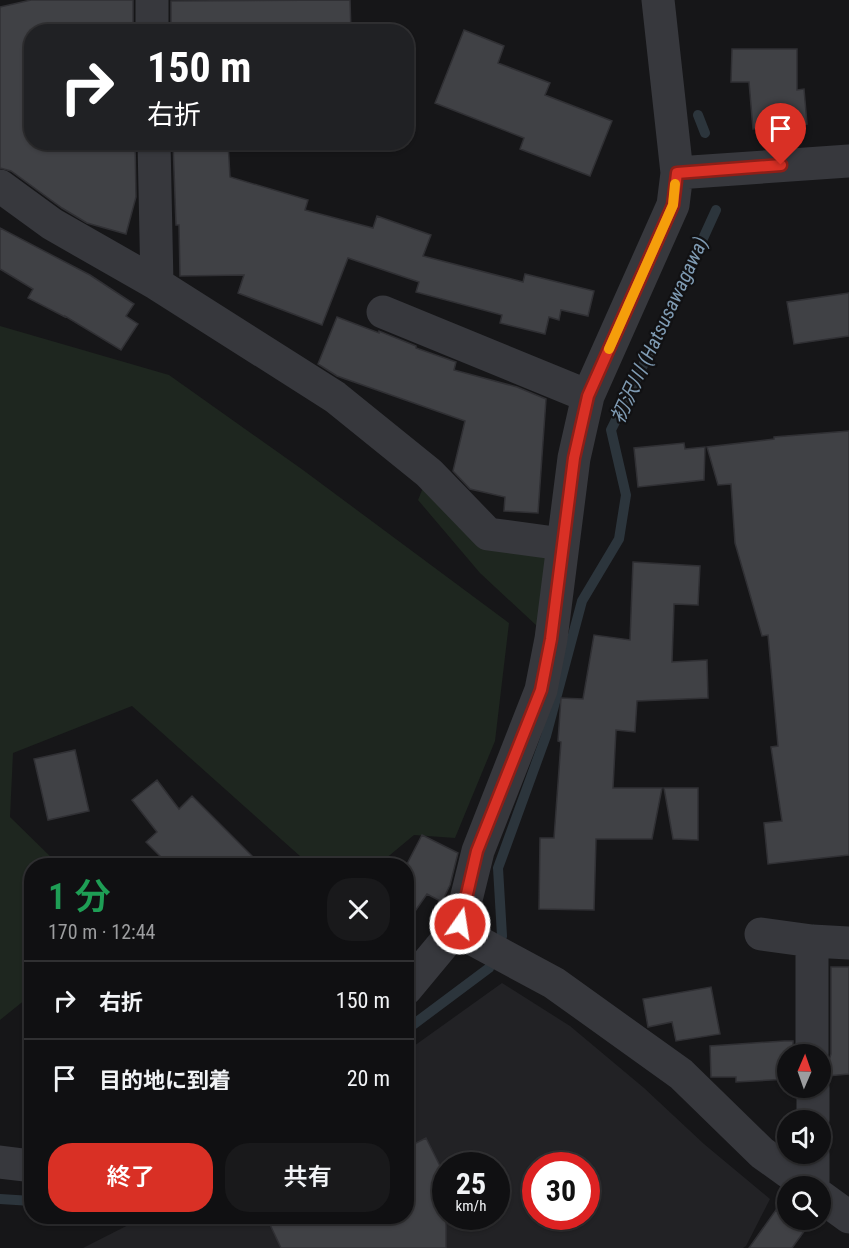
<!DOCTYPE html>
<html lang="ja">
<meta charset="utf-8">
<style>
body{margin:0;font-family:"Roboto Condensed","Noto Sans JP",sans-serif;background:#19191b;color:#f1f3f6;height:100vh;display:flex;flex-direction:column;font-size:22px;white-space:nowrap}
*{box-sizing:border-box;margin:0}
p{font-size:20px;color:#9c9d9f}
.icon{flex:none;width:33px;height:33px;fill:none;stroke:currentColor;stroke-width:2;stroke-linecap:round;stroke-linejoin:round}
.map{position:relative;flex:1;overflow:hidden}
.drawer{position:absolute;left:24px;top:858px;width:390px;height:366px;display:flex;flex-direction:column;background:#101012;border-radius:24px;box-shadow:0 2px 4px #0004,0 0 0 2px #303032}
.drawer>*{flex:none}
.top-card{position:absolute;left:24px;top:24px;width:390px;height:126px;border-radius:24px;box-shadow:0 2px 4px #0004,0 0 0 2px #303032;background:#202124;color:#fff;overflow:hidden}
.needle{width:39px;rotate:2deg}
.fabs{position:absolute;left:777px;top:1044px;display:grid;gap:12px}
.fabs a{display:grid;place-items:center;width:54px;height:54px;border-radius:50%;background:#101012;box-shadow:0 2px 4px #0004,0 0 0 2px #303032;font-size:30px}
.speed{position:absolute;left:432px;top:1152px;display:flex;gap:12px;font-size:30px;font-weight:700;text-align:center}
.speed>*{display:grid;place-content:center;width:78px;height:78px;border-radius:50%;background:#101012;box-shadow:0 2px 4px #0004,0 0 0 2px #303032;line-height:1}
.speed small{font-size:15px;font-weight:400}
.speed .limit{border:9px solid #d22;background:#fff;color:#111}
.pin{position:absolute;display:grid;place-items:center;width:51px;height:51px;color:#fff;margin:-62px -26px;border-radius:50% 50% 50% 0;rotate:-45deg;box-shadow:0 0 6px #0007}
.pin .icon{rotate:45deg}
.me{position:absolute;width:66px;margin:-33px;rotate:13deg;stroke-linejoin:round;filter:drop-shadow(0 0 4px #0008)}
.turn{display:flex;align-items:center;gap:21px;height:126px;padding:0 24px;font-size:27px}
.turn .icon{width:78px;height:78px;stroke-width:2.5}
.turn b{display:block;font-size:42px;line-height:51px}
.round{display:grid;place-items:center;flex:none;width:63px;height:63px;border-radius:24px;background:#19191b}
.headline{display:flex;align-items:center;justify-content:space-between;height:102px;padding:0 24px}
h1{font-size:36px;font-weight:600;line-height:45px;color:#1e9e55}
.action{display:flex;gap:12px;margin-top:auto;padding:12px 24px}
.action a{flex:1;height:69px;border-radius:24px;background:#d93025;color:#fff;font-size:24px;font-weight:600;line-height:69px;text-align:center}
.action a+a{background:#19191b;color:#f1f3f6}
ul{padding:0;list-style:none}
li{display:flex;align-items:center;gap:18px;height:78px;padding:0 24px;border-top:2px solid #303032}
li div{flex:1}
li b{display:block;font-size:22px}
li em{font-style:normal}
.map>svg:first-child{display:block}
</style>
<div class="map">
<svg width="849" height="1248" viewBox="0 0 849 1248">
<rect width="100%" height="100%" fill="#161618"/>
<!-- built -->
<path fill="#222225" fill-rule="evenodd" d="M502 983 570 1026 644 1088 704 1144 770 1199 746 1246 743 1248H83L144 1217 406 1216 407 1051ZM446 1166H496V1216H446ZM536 1166H586V1216H536Z"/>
<!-- green -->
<path fill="#1e261f" d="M0 326 169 375 303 470 509 623 495 741 455 838 414 835 378 865H310L132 706 13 753 10 817 59 865 32 866 31 995 0 1020Z
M429 473 488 534 562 544 551 639 480 573 418 500Z"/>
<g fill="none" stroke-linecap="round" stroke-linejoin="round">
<!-- stream -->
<path stroke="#2c353c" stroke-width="10" d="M698 115 705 133
M406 1030 489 968 502 936 498 868 546 736 582 601 619 539 626 495 611 430 670 311 716 210
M0 1199 32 1201"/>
</g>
<!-- building -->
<path fill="#404145" stroke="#303034" stroke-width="1.5" d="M31 0H133V32H32V142H135L136 197 126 234 87 223 62 208 11 171 0 168V7Z
M350 0 351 32H171V1Z
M464 30 504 46 498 63 550 83 545 95 612 121 590 176 520 149 524 138 435 103Z
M732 49H797V90L804 89 807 124 753 129 749 82H731Z
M173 142H228L230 177 308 200 305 210 373 228 377 216 431 235 423 256 523 282 525 274 594 291 588 316 561 310 559 320 549 317 545 334 500 323 502 315 416 292 419 282 348 258 322 325 238 293 244 275 180 276 179 225H176Z
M0 228 90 275 134 304 126 316 138 324 121 350 65 316V317L28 298 33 289 0 269Z
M849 293V336L794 344 787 302Z
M337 317 379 333V331L416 346V348L456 362 454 370 517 387 546 399 538 513 504 511 505 497 470 489 453 471 465 421 337 376 318 364Z
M849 431V855L768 864 764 823 782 821 771 747 778 746 768 635 762 636 735 543 731 484 718 485 707 447 774 439V437Z
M684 443 685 449 705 447 704 480 638 487 634 448Z
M633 562 700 566 698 605 674 604 672 662 707 660 708 698 637 701 635 732 616 730 613 788H662L652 839H596L594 910 539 909 540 838H554L561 742 558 741 561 698 583 699 594 635 630 640Z
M75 750 89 811 48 820 34 759Z
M157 780 179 809 192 796 262 866H170L146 842 157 832 132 800Z
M664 788H698V840L673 839Z
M422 835 458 853 450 885 442 902 427 894 406 924V866Z
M831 967H849V1074L827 1076 820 1071 828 1064 831 1054Z
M711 987 720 1034 676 1041 672 1022 648 1027 643 999Z
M784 1041H793V1054H788V1079L736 1082V1077H711L710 1046Z
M426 1138 446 1178V1248H281L266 1216H406V1148Z
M776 1210 788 1217V1220L805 1230 792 1248H749Z"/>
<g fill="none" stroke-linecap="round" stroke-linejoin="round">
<!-- minor -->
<path stroke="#37383d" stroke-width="33" d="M152 0V32
M154 142 157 284
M677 173 849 161
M0 186 52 224 157 284 335 397 429 473 488 534 562 544
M383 312 588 396
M460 924 467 936 554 983 681 1074 762 1153 808 1186
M761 934 812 941 849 943
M812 941V1054
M406 989 460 924 478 851 541 690 551 639 574 458 588 396 673 205 677 173 658 0
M813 1088V1120
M813 1154V1186
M0 1162 32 1166
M820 1196 849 1217"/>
</g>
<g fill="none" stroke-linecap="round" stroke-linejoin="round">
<!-- route casing -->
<g stroke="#8d1f18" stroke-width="15">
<path id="route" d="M460 924 477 851 541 690 551 639 574 458 588 396 673 205 677 173 781 165"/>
</g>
<!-- route -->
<use href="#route" stroke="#d93025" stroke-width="10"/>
<!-- slow -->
<path stroke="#f59e0b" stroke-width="10" d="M609 349 673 205 675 184"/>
</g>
<g text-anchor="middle" stroke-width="4.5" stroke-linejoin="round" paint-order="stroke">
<!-- water labels -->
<g font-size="20" font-style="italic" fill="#7f9bb3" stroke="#111113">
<text transform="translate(659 330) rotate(-65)" y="7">初沢川 (Hatsusawagawa)</text>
</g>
</g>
</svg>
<div class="fabs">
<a><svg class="needle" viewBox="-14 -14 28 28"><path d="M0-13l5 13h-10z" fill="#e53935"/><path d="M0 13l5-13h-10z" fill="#9c9d9f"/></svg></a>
<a><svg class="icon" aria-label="sound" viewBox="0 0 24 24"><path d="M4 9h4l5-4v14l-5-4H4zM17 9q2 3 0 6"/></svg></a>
<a><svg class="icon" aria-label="search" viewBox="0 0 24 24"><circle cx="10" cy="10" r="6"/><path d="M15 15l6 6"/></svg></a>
</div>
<div class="speed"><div>25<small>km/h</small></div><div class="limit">30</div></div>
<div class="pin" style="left:781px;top:165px;background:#d93025"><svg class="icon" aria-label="arrive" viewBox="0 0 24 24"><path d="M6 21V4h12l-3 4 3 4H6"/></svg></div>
<svg class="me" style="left:460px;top:924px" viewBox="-20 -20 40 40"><circle r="17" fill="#d93025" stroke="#fff" stroke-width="3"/><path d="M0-11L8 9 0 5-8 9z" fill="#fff"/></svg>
<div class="top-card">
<div class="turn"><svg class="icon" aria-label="right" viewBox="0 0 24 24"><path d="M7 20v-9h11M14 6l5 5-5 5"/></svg><div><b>150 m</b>右折</div></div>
</div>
<section class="drawer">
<div class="headline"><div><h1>1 分</h1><p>170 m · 12:44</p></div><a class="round"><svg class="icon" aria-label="close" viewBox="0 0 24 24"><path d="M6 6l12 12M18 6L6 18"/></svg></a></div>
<ul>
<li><svg class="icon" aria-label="right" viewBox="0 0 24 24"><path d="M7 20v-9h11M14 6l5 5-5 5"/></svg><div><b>右折</b></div><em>150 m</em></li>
<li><svg class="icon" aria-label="arrive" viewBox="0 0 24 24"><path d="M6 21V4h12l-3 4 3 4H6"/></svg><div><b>目的地に到着</b></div><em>20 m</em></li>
</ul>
<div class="action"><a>終了</a><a>共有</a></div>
</section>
</div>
